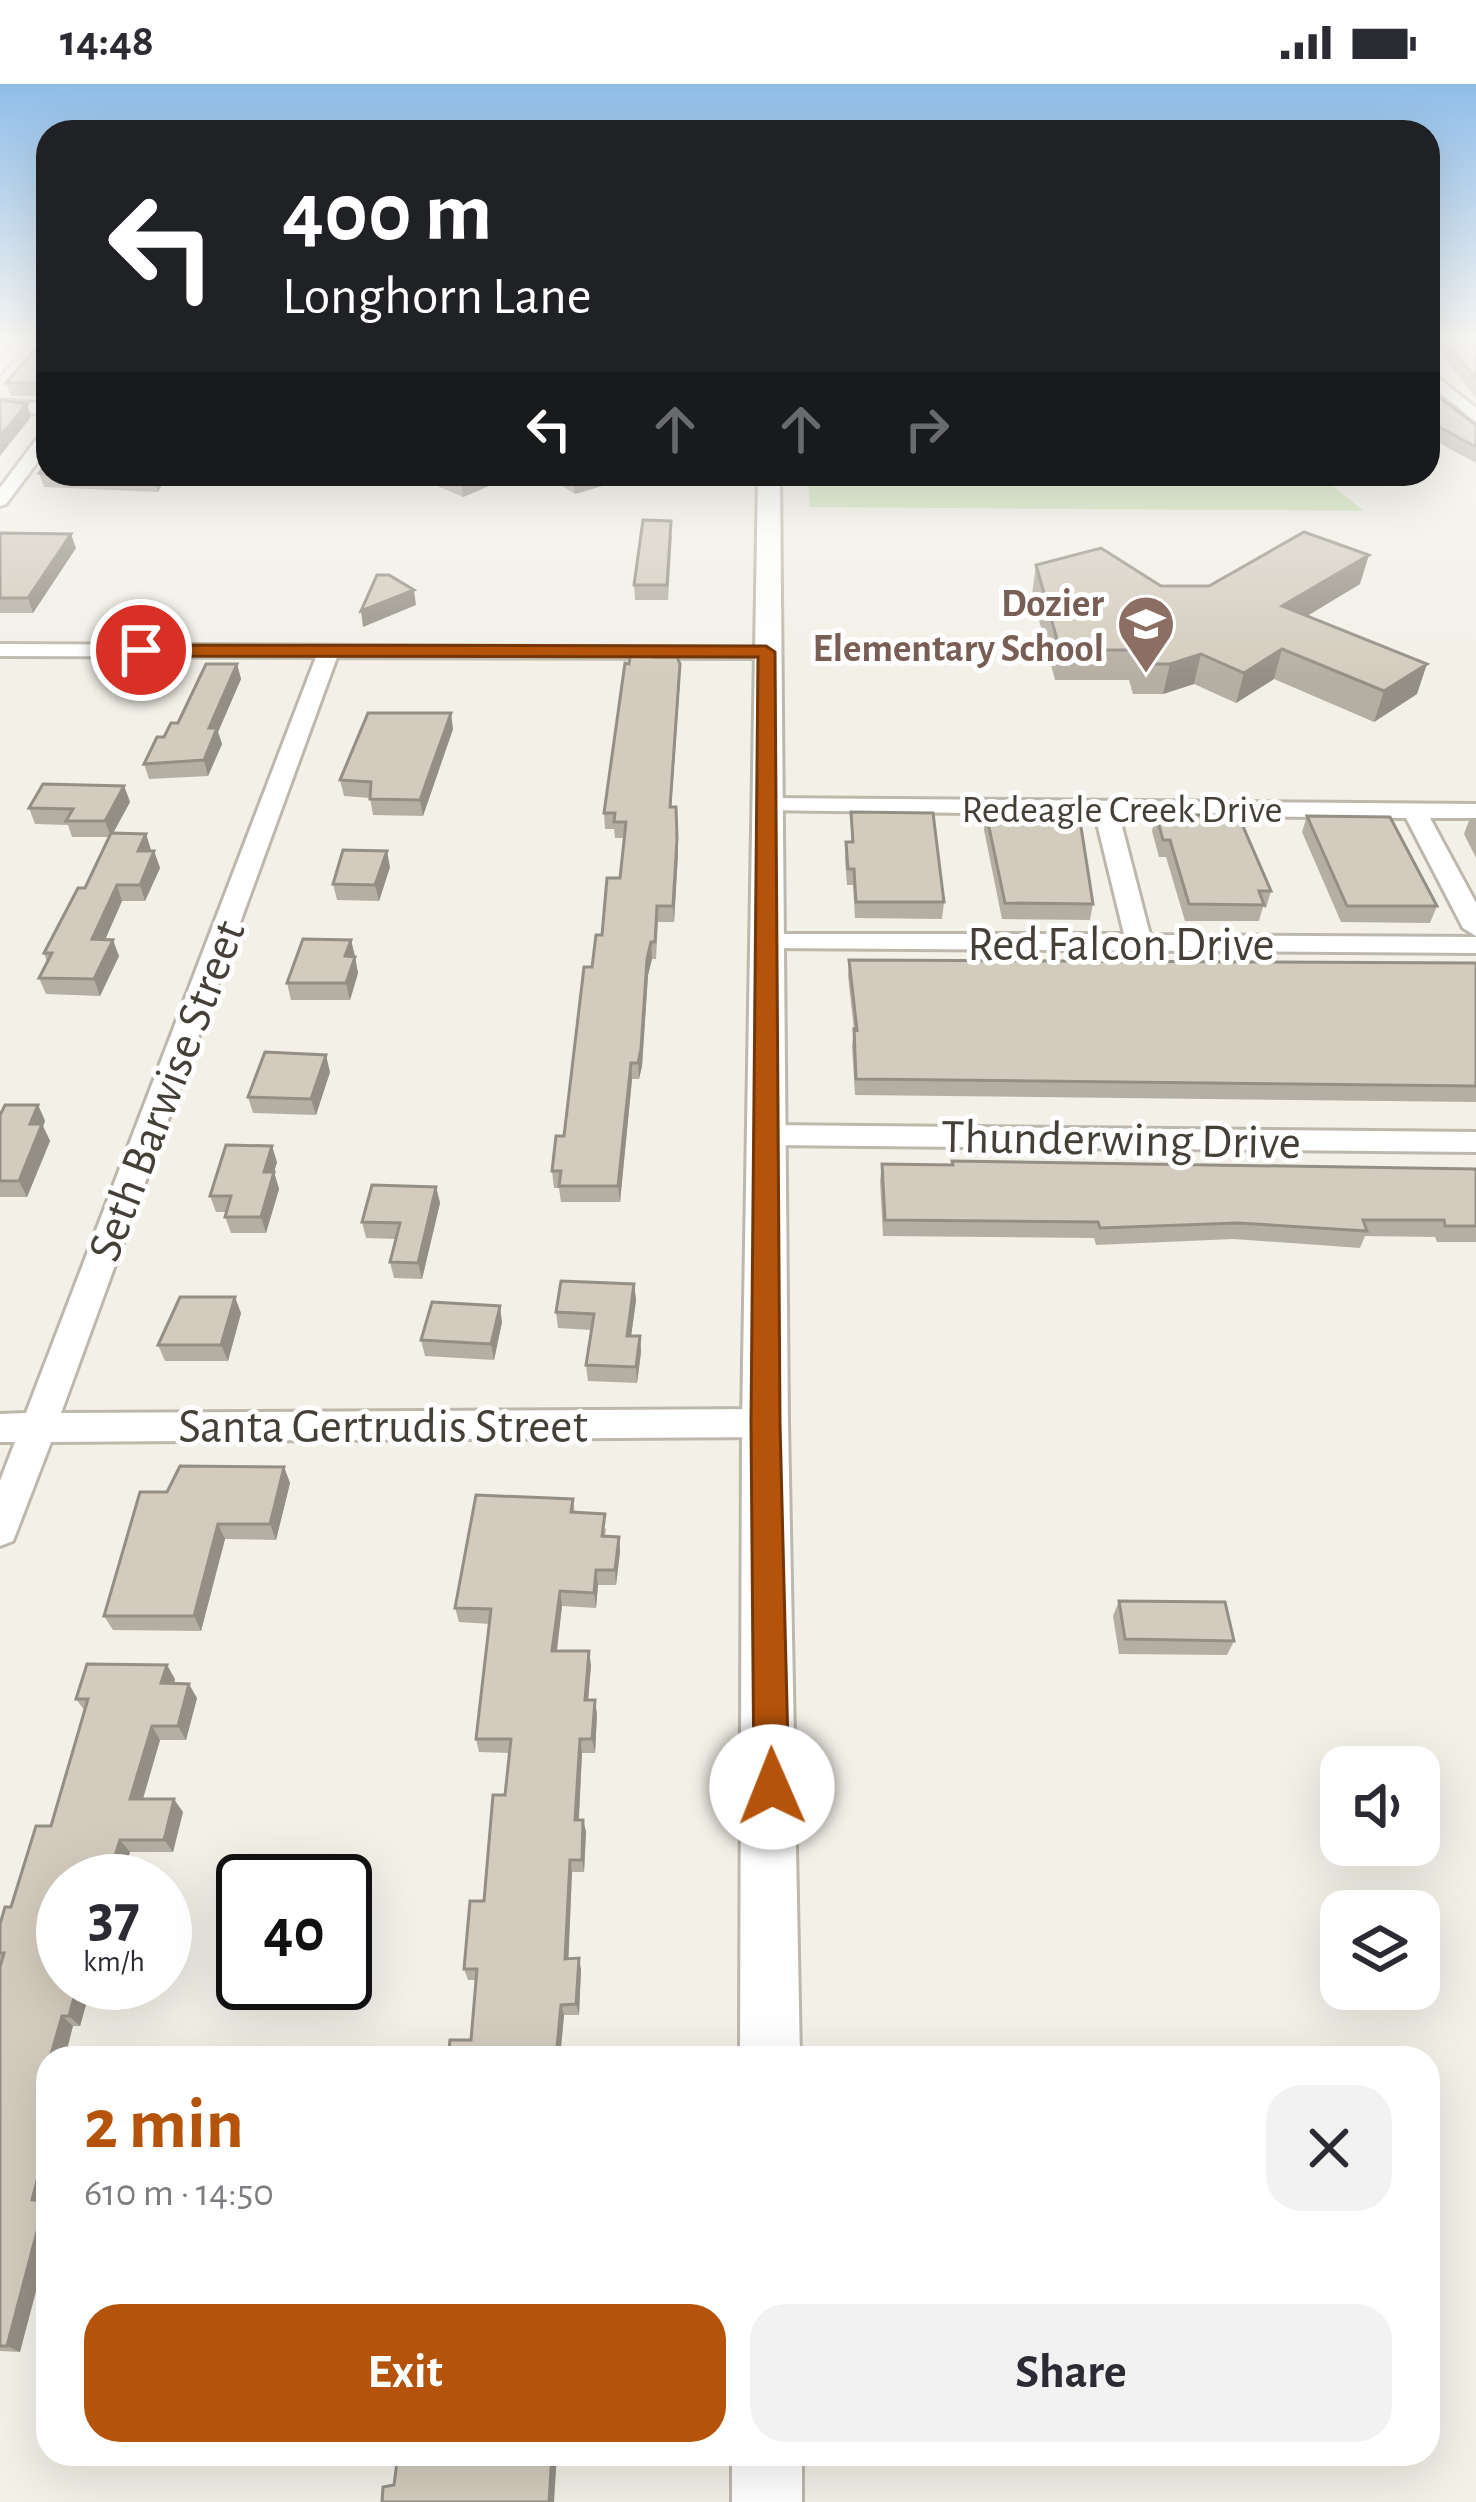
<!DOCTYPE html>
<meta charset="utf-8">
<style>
body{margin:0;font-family:"Alegreya Sans",sans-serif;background:#f2f2f3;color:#2b2b33;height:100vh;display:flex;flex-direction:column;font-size:45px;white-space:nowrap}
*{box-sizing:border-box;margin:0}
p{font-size:39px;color:#7c7c81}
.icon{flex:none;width:66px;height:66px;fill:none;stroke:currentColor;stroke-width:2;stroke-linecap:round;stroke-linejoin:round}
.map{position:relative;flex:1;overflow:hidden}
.details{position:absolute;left:36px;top:1962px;width:1404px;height:420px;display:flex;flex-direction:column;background:#fff;border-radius:36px;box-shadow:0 12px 48px #0002}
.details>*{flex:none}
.hud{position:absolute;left:36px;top:36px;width:1404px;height:366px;border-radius:36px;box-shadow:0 12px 48px #0002;background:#202124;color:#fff;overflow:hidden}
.fabs{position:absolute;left:1320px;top:1662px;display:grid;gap:24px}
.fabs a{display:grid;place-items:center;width:120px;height:120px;border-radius:24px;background:#fff;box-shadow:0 12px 48px #0002;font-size:60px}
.speed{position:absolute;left:36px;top:1770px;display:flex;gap:24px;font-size:60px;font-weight:700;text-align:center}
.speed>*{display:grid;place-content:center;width:156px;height:156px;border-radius:50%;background:#fff;box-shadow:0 12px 48px #0002;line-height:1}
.speed small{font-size:30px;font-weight:400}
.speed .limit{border:6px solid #111;border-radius:18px;background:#fff;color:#111}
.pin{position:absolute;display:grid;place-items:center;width:102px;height:102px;color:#fff;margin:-51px;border:6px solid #fff;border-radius:50%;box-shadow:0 3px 12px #0007}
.me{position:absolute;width:132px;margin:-66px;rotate:359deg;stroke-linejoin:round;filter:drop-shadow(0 0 9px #0008)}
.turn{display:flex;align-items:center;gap:42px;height:252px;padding:0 48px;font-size:54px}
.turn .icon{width:156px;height:156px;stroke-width:2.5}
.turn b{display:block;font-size:84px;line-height:102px}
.lanes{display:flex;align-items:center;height:114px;padding:0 48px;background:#0003;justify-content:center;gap:60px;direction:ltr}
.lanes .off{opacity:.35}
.round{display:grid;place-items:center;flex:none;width:126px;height:126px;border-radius:36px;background:#f2f2f3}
.headline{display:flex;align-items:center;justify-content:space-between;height:204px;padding:0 48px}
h1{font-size:72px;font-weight:700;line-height:90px;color:#b45309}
.cta{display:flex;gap:24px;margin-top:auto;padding:24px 48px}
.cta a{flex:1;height:138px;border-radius:36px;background:#b45309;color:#fff;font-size:48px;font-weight:700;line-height:138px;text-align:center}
.cta a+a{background:#f2f2f3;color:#2b2b33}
.status{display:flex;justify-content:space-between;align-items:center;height:84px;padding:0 60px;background:#fff;direction:ltr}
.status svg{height:33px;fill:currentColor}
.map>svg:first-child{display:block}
</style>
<div class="status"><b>14:48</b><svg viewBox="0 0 49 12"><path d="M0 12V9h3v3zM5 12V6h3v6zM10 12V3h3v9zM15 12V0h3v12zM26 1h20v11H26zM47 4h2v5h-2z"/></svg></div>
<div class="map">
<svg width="1476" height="2418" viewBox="0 0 1476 2418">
<rect width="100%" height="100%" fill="#f2f0e7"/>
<!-- green -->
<path fill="#cae3b3" d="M807 390H1318L1364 427 810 423Z"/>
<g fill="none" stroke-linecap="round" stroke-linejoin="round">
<!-- minor casing -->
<g stroke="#bdb8ab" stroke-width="6">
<path id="minor" d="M15 256H31L0 289V274Z
M1428 286 1476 324V338L1428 299Z
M0 316 48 320V330L0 326Z
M48 347V364L6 420 0 422V404L42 348Z
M0 560 774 564V572L767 574 337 573 61 1329 765 1325 778 1329 783 1339 778 1349 765 1353 51 1358 13 1457 0 1462V1397L15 1358H0V1330L26 1329 316 573 0 572Z
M767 714 1476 720V734H1430L1476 819V852L1463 844 1406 734 1119 731 1150 851 1476 853V869L767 864 754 856 758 850H1124L1095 731 759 726V716Z
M766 1041 1476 1048V1068L766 1061 751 1051Z"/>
</g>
<!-- tertiary casing -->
<g stroke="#bdb8ab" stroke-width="6">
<path id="tertiary" d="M758 390H780L788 1339 800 1974H740L742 1339Z
M732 2370H802V2418H732Z"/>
</g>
<!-- minor -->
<use href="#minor" fill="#fff" fill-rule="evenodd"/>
<!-- tertiary -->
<use href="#tertiary" fill="#fff" fill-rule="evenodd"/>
</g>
<!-- wall -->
<path fill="#b5afa3" d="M48 256V312H11L6 299Z
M1430 256H1476V314Z
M1428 305 1476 341V379L1428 353Z
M39 389 168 390 158 408 44 403Z
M427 390H518L463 413 428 398Z
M542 390H604L602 402 575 410Z
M682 390H731L713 400 683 402Z
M0 449 76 464 33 529H0Z
M672 451 668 516H635L634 501Z
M1036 481 1161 502 1360 500 1306 532 1417 610 1374 638 1274 595 1236 619 1194 600 1163 610H1133L1129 596H1055L1032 510Z
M654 573 680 595 671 723 678 770 674 838H658L656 875H652L648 891 642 982 639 995H632L620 1118H561L559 1104H554L552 1087 564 1052 592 883 620 794 625 754H615L614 745H605L604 729Z
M237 580 241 595 218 648 222 660 208 692 149 695 144 680 164 653Z
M453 645 423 732 373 731 370 714 344 712 340 696Z
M124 702 130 718 113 749 146 750 151 767H154L160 784 145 817H122L105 856 119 872 100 912 46 910 39 894 47 878 44 869 85 804 109 753H72L68 741 35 740 29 724Z
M851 728 944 818 942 835 855 834 853 801H847L845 775 846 758H851Z
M986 729 1093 820 1090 836 1002 835 984 746Z
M1156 731 1271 807 1266 824 1263 823 1259 837H1185L1166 773H1159L1152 747Z
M1307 732 1437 822 1430 839 1341 838 1302 748Z
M1470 734H1476V774L1464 750Z
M390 783 379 817 337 816 333 800Z
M351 856 358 889 350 916H291L287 899Z
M849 876 1476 879V1018L855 1011 852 962 854 946 848 892Z
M330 988 316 1031 253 1029 248 1013Z
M38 1021 45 1037 43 1042 50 1057 27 1113H0V1031Z
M277 1078 274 1088 279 1105 266 1149H231L225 1133 226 1128H216L210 1112Z
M882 1080 1476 1085V1158H1437L1435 1153 1365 1152 1360 1164 1233 1155 1096 1161 1094 1154 883 1152 880 1097Z
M436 1103 440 1119 422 1195 394 1194 390 1178 396 1155 366 1154 362 1138Z
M634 1200 636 1216 631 1252H640L641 1268 637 1299 588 1297 586 1281 592 1246 558 1244 556 1228Z
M241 1229 228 1277H165L158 1261Z
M502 1238 494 1276 425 1272 421 1256Z
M284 1383 290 1399 276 1456 225 1455 201 1547 113 1546 104 1532 167 1408Z
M573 1415 575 1429 606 1445 605 1452 619 1453 620 1468 616 1501H598L596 1524 562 1522 557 1567 591 1581 588 1616 597 1630 595 1669H582L579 1736H583L586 1748 584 1788H572L568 1874 581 1885 579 1931H564L560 1974H448L471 1956 476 1896H468L464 1885 484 1817 505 1711 510 1669 479 1668 476 1655 490 1540 459 1538 455 1524Z
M1119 1517 1234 1557 1227 1571 1119 1570 1113 1532Z
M175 1595 174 1600 197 1614 186 1656H160L143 1715 183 1728 173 1768H130L121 1797H63V1899H116L113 1910H89L80 1942H73L48 1974V2111L20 2268 0 2267V1840L11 1823 51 1742 85 1627 76 1615Z"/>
<!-- shaded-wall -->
<path fill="#948f85" d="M27 320 31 333 0 372V352Z
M156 390H168L158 408 154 393Z
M483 390H518L463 413 462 399Z
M595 390H604L602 402 575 410 574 396Z
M713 390H731L713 400Z
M71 450 76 464 33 529 28 514Z
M1369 471 1360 500 1274 552 1282 522Z
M414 506 416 521 363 543 361 527Z
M1282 565 1274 595 1236 619 1244 589Z
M1201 570 1194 600 1163 610 1170 580Z
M237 580 241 595 218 648 222 660 208 692 204 676 209 644Z
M680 580V595L670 739V723Z
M1427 580 1417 610 1374 638 1384 607Z
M451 629 453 645 423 732 420 716Z
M124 702 130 718 111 753 105 737Z
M146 750 151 766 144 784 138 767Z
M677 754 678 770 674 838 673 822Z
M154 767 160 784 145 817 140 801Z
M387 767 390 783 379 817 375 801Z
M117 801 122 817 98 872 92 855Z
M113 856 119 872 100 912 94 895Z
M351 856 355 872H345Z
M651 858 652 875 648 891 642 982 639 995 638 979 647 875Z
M355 873 358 889 350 916 346 899Z
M326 971 330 988 316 1031 311 1015Z
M631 979 632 995 620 1118 618 1102Z
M38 1021 45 1037 43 1042 50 1057 27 1113 19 1097 30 1040Z
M272 1062 277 1078 274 1088 279 1105 266 1149 261 1133 264 1088Z
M436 1103 440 1119 422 1195 418 1179Z
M634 1200 636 1216 629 1268 627 1252Z
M235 1213 241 1229 228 1277 221 1261Z
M500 1222 502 1238 494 1276 491 1260Z
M640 1252 641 1268 637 1299 636 1283Z
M284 1383 290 1399 276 1456 270 1440Z
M218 1440 225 1455 201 1547 194 1532Z
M619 1453 620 1468 616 1501 615 1486Z
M596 1486 598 1501 596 1524 594 1509Z
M560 1507 562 1522 555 1581 552 1567Z
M589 1567 591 1581 587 1630 585 1616Z
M167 1581 175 1595 170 1613 161 1599Z
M189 1600 197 1614 186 1656 178 1642Z
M595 1616 597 1630 595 1669 592 1655Z
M152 1642 160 1656 139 1728 130 1715Z
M580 1655 582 1669 578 1748 575 1736Z
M174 1715 183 1728 173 1768 164 1756Z
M583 1736 586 1748 584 1788 582 1776Z
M120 1756 130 1768 121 1797H107Z
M570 1776 572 1788 568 1886 565 1875Z
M579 1874 581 1885 579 1931 576 1920Z
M78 1899 89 1910 80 1942 69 1932Z
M103 1899H116L113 1910Z
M561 1921 564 1931 560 1974H556Z
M62 1932 73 1942 65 1974H50Z
M48 2055 46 2117 48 2118V2162L20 2268 7 2262 32 2116Z
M552 2370H557L554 2418H549Z"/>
<!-- building -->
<path fill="#d3ccbe" stroke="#948f85" stroke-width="3" d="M43 256H48V299H6Z
M1445 256H1476V295Z
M1428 305 1476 341V363L1428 337Z
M0 316 27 320 0 352Z
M48 377V390L39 389Z
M61 390H156L154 393Z
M441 390H483L462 399Z
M564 390H595L574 396Z
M643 436 671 437 667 501H634Z
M1304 448 1369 471 1282 522 1427 580 1384 607 1282 565 1244 589 1201 570 1170 580H1139L1135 566H1060L1036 481 1101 464 1161 502H1209Z
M0 449 71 450 28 514H0Z
M377 491H389L414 506 361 527Z
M631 567H654L653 573H677L680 580 670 723H676L677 754 673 822H657L655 858H651L647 875 641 965 638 979H631L618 1102H559L561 1087H552L556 1052H564L584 883H592L596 851H602L607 794H620L626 738H614L615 729H604L625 579 629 580Z
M206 580H237L209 644H217L204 676 144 680 157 653H164L171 639H178Z
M368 629H451L420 716 370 715 371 698 340 696Z
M43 700 124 702 105 737H66L73 725 29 724Z
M851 728 933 729 944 818H856L854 785H848L846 758H853Z
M986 729 1079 730 1093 820 1005 819Z
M1156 731H1238L1271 807H1259L1264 821 1189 820 1170 756H1163Z
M1307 732 1390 733 1437 822H1347Z
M111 749 146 750 138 767H154L140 801H117L92 855 113 856 94 895 39 894 52 869H44L78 804H85Z
M343 766 387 767 375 801 333 800Z
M303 855 351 856 345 872 355 873 346 899H287Z
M849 876 1476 879V1002L856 995 854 945 857 946Z
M265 968 326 971 311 1015 248 1013Z
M5 1021H38L30 1040H42L19 1097H0V1031Z
M226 1061 272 1062 264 1088H274L261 1133H225L231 1112H210Z
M952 1077 1476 1085V1142H1445L1444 1136H1363L1367 1147 1238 1139 1100 1144 1098 1138 885 1136 882 1080 953 1081Z
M372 1101 436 1103 418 1179 390 1178 400 1139 362 1138Z
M561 1197 634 1200 627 1252H640L636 1283 586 1281 594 1230 556 1228Z
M180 1213H235L221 1261H158Z
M432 1218 500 1222 491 1260 421 1256Z
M180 1382 284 1383 270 1440H218L194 1532H104L140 1408H167Z
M476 1411 573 1415 571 1428 605 1430 602 1452 619 1453 615 1486H596L594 1509 560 1507 552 1567H589L585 1616H595L592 1655H580L575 1736H583L582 1776H570L565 1875 579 1874 576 1920 561 1921 556 1974H448L450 1956H471L477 1885H464L470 1817H484L493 1711H505L511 1655H476L491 1525 455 1524Z
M1119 1517 1225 1518 1234 1557 1125 1555Z
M87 1580 167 1581 161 1599 189 1600 178 1642H152L130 1715H174L164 1756H120L107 1797H63V1899H103H78L69 1932H62L50 1974H48V2055L32 2116 45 2117 7 2262H0V1883L4 1869H0V1840L5 1823H11L36 1742H51L88 1615H76Z
M185 1964H236L235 1974H183Z
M398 2370H552L549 2418H382L383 2403 394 2401Z"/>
<!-- sky -->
<linearGradient id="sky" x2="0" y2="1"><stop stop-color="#8fbde9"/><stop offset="0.43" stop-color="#f9f8f4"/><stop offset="1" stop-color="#f9f8f4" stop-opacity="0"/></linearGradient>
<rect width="1476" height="595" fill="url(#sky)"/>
<!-- route -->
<path fill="#b45309" stroke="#753606" stroke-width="3" d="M766 562 775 568 780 1339 789 1703 784 1715 772 1720 759 1715 754 1703 751 1339 758 573 141 572 133 566 141 561Z"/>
<!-- icons -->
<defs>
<g id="school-pin" transform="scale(3)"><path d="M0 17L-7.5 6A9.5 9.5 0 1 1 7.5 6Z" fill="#8d6e63" stroke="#fff"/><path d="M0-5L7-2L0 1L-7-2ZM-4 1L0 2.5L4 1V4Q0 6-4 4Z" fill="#fff"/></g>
</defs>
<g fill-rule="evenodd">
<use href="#school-pin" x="1146" y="540"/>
</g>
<g text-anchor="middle" stroke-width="10" stroke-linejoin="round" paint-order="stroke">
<!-- far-education labels -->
<g font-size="39" font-weight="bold" fill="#785e54" stroke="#fff" text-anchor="end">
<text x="1104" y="532">Dozier<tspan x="1104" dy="45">Elementary School</tspan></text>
</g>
<!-- far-street labels -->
<g font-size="39" fill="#454037" stroke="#fff">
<text x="1122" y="738">Redeagle Creek Drive</text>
</g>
<!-- street labels -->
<g font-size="48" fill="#454037" stroke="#fff">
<text x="1121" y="876">Red Falcon Drive</text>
<text transform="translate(165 1006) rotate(-69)" y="17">Seth Barwise Street</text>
<text transform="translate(1121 1054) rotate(1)" y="17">Thunderwing Drive</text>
<text x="383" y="1358">Santa Gertrudis Street</text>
</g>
</g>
</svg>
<div class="fabs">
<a><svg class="icon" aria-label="sound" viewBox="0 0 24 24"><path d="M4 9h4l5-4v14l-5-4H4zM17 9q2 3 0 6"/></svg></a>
<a><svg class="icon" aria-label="layers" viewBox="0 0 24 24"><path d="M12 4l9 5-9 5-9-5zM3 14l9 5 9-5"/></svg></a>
</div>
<div class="speed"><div>37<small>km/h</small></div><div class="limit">40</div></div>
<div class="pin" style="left:141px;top:566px;background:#d93025"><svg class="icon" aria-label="arrive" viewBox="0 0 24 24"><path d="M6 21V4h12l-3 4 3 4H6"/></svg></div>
<svg class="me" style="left:772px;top:1703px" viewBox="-20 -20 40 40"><circle r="19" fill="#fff"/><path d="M0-13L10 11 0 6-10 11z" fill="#b45309"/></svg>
<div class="hud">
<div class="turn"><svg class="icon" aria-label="left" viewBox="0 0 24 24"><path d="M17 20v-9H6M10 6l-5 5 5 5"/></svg><div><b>400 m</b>Longhorn Lane</div></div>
<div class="lanes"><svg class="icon" aria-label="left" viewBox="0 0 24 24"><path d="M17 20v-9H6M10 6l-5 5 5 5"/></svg><svg class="icon off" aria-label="ahead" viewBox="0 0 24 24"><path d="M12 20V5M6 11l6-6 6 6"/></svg><svg class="icon off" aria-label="ahead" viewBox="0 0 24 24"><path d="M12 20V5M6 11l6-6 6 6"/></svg><svg class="icon off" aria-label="right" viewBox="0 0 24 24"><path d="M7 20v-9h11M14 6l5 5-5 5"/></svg></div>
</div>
<section class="details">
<div class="headline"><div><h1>2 min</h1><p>610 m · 14:50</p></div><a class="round"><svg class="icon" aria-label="close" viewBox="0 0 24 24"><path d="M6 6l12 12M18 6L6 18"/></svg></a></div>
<div class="cta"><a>Exit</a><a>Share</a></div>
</section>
</div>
